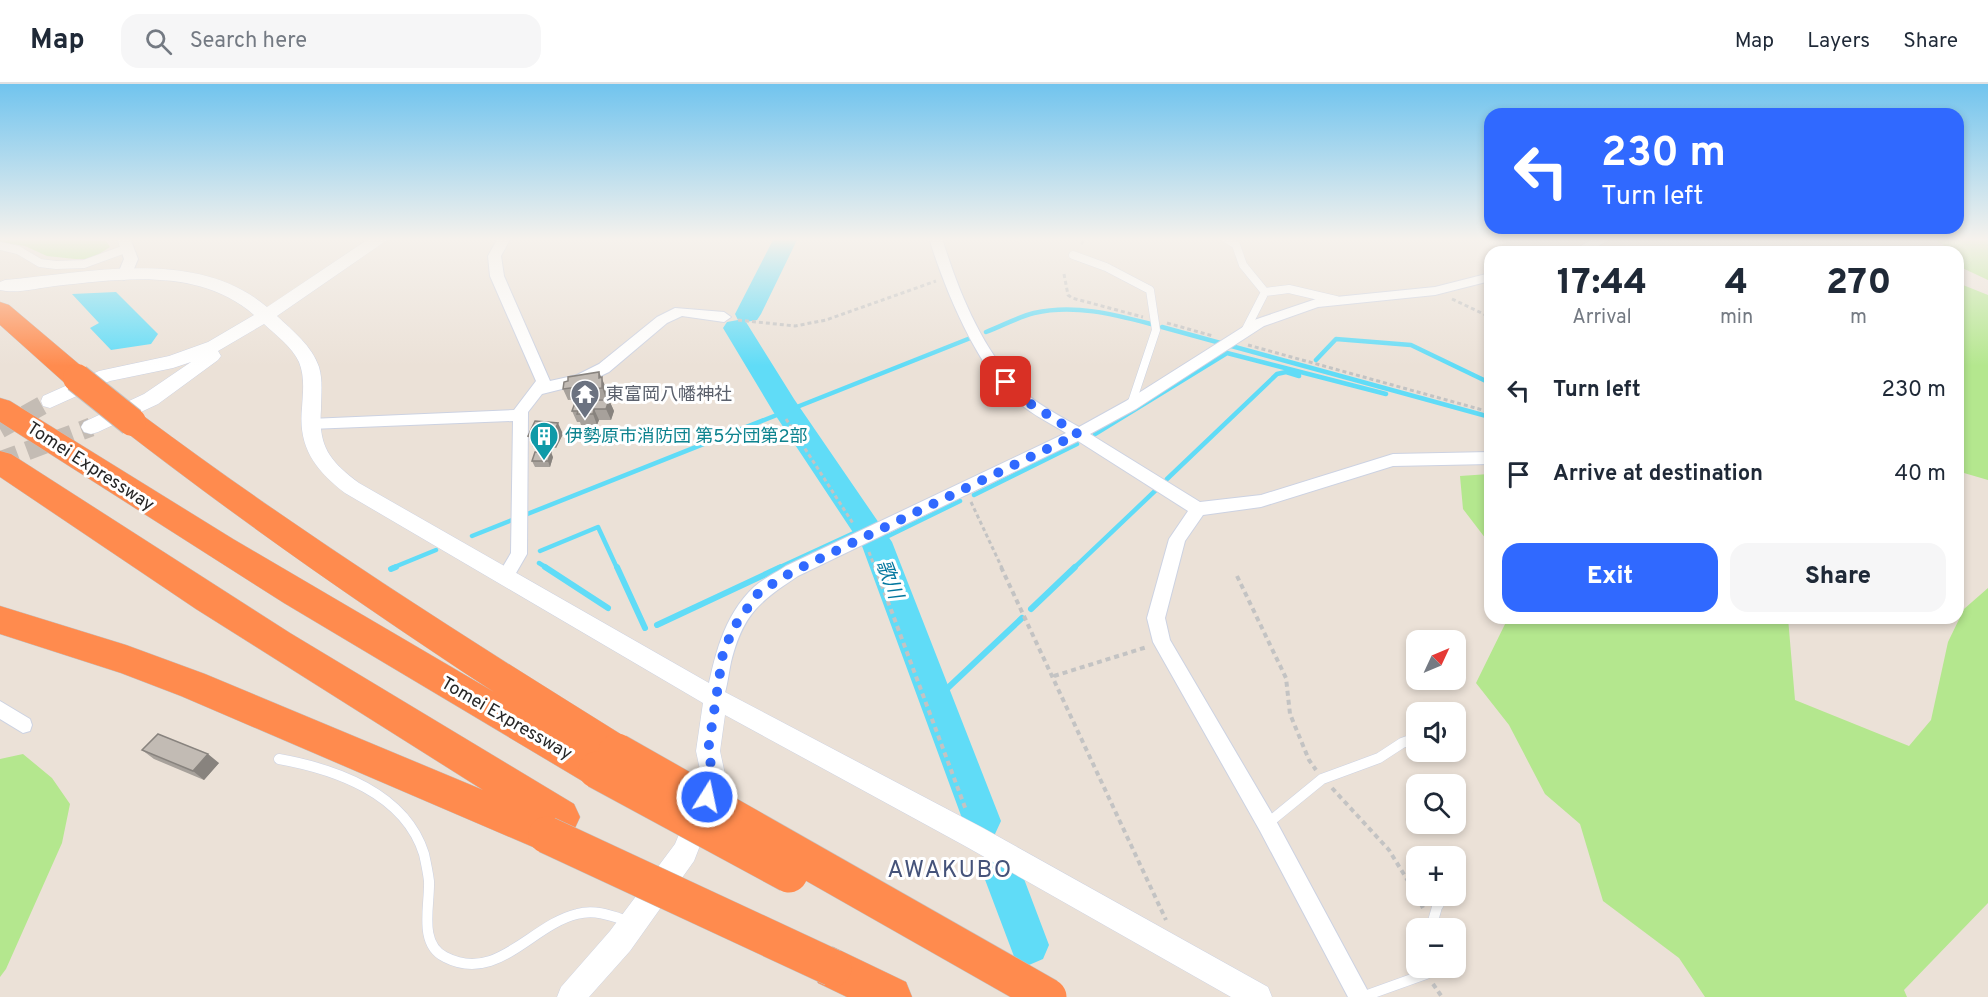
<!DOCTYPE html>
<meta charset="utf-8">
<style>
body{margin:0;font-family:Overpass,"Noto Sans JP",sans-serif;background:#f6f6f7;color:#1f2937;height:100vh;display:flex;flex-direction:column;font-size:22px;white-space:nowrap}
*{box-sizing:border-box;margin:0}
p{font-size:20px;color:#747a83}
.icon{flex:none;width:33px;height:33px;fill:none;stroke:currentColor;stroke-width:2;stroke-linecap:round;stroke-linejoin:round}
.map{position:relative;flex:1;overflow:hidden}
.details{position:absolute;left:1484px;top:162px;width:480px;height:378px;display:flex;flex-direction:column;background:#fff;border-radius:18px;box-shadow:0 3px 9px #0003}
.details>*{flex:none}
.guide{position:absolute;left:1484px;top:24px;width:480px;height:126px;border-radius:18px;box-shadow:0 3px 9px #0003;background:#3069ff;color:#fff;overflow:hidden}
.needle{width:39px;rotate:46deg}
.fabs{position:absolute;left:1406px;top:546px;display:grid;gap:12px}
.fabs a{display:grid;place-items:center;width:60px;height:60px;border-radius:12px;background:#fff;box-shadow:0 3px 9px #0003;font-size:30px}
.pin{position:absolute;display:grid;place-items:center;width:51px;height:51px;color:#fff;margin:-26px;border-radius:12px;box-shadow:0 3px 9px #0006}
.me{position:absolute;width:66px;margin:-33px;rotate:10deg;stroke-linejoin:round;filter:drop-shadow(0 0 4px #0008)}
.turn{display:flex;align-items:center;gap:21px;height:126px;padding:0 18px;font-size:27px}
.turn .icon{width:78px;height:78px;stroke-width:2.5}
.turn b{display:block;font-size:42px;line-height:51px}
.eta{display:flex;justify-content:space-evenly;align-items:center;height:102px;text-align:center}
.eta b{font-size:36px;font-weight:800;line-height:42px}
.primary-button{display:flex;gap:12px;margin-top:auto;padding:12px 18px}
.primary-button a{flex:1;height:69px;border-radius:18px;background:#3069ff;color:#fff;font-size:24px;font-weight:800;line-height:69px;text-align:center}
.primary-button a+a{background:#f6f6f7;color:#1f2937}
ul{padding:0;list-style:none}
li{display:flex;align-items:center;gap:18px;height:84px;padding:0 18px}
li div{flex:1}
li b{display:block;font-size:22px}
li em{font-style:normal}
header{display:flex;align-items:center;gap:36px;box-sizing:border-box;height:84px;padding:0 30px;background:#fff;border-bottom:2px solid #e0e1e3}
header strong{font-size:28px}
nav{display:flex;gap:33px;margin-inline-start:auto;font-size:21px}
.search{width:420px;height:54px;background:#f6f6f7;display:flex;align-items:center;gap:15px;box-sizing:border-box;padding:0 21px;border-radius:18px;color:#747a83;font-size:22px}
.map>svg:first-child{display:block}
</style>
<header>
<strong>Map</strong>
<div class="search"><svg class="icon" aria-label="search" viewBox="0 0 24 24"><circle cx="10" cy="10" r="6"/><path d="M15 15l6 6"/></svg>Search here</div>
<nav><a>Map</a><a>Layers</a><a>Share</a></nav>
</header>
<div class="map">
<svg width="1988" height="913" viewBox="0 0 1988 913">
<rect width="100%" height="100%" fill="#ebe1d7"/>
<!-- green -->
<path fill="#b4e78e" d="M0 154H83L84 156 106 157 110 163 91 175H75L47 172 25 162 0 158Z
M1930 154H1988V196L1958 182V168H1947L1943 160Z
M1958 199 1988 211V396L1964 389 1958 396Z
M1489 390H1490L1489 459 1463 425 1460 392Z
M1988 504V819L1904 906 1907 913H1705L1679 874 1603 817 1580 740 1545 710 1509 641 1476 599 1508 534H1788L1795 616 1909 662 1931 636 1948 558 1964 525Z
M23 670 52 694 70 720 62 759 6 885 0 893V675Z"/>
<!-- water -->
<path fill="#60dcf7" d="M116 208 158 250 151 260 111 266 90 244 99 239 72 210Z"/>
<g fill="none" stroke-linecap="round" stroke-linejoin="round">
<!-- stream-far1 -->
<path stroke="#60dcf7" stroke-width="4.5" d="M1162 243 1490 333
M986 248C1002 242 1018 233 1034 229 1074 220 1113 230 1151 240
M1316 276 1336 255 1411 261 1490 299
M1095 350 1227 269 1386 310
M1167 395 1277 290 1286 288 1299 292
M974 411 1077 360
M472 452 973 253
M876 458 960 417
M540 467 598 443 617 484
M539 479 547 484
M392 484 436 466
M778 484 854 449
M1074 484 1157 405"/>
<!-- stream -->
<path stroke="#60dcf7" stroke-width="6" d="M545 483 608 524
M617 483 645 544
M391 485 396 483
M1031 525 1075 483
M657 541 781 483
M936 615 1022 534"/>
<!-- river -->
<path fill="#60dcf7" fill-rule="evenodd" d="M774 154H798L761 230 757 236 746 238 794 315 892 458 1001 737 995 750 982 755 969 750 963 737 862 462 774 329 723 244 727 238 738 236 735 230Z
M1004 774 1018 779 1049 861 1043 875 1029 881 1015 875 984 793 990 779Z"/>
<!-- tertiary-tunnel -->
<path stroke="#c4bcb4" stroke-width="19" stroke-dasharray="19 10" stroke-linecap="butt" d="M0 345 50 317
M0 377 91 343"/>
<!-- service-far1 casing -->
<g stroke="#ccd2e2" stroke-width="9">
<path id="service-far1" d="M1225 154 1236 161 1243 181 1265 208 1245 247
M0 162 18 166 40 179 56 181 84 180 128 164
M1073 171 1106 183 1150 206 1156 246 1131 321
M1265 208 1289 205 1336 216"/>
</g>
<!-- service casing -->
<g stroke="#ccd2e2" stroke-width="11">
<path id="service" d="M279 675C335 685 405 709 424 770 426 779 428 789 429 797 430 821 418 860 445 873 497 900 531 841 577 830 596 825 612 832 630 838
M1268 739 1322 695 1379 674 1402 659 1416 654
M1431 844 1437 823 1444 812
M1362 913 1426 890 1431 884"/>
</g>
<!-- minor casing -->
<g stroke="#ccd2e2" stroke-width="2">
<path id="minor" d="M117 154H130L138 175 131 192 124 196 117 192 124 175Z
M498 154H511L501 172 504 192 550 297 577 291 599 280 657 233 675 224 724 228 731 233 724 238 682 232 667 239 609 288 586 299 542 310 528 328 527 470 512 496 506 498 500 496 498 491 511 469 513 337 310 345 305 344 302 340 305 336 310 335 514 326 536 297 490 192 488 172Z
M929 154H942C958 207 985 274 1028 311 1042 323 1062 333 1079 343L1126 317 1254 236 1316 215 1435 203 1490 189V197L1435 211 1318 223 1264 242 1136 325 1090 350 1200 418 1261 411 1393 370 1490 368V380L1393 382 1261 423 1203 431 1185 457 1165 534 1170 556 1274 733 1371 913H1348L1260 747 1153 558 1147 534 1169 455 1188 427 1078 357 798 492C759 518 743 530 731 578 728 592 727 607 721 620L715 622 709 620 706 614C714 574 723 532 754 503 764 494 776 489 786 482L1066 349C1050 339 1033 331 1019 319 978 288 944 203 929 154Z
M1595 154H1612L1588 168H1570Z
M0 617 30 635 32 641 30 647 23 649 0 635Z"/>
</g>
<!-- tertiary casing -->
<g stroke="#ccd2e2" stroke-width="1">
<path id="tertiary" d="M370 154H390L277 232C293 247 312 262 319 283 323 297 321 310 321 325 318 363 330 377 359 399L723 607 983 744 1268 903 1272 913H1231L965 762 725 631 720 667 726 695 694 777 630 867 589 913H557L561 903 610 847 675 760 702 695 696 667 703 619 345 409C315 386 298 363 302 324 303 308 305 293 299 278 292 263 276 251 264 240L218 267 221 272 218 276 158 320 98 348 91 350 84 348 81 343 84 338 144 310 191 278 173 284 110 297 50 324 43 322 41 317 43 312 99 287 169 272 208 258 254 231C199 183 122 195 55 202 38 204 16 210 0 206V198L5 196C89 189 196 163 267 223Z"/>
</g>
<!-- motorway casing -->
<g stroke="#c3c3c3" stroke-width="1">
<path id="motorway" d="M0 218 9 221 87 287 91 294 87 301 77 304 67 301 0 241Z
M0 314 10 317 233 455 494 608C367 525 242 438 122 345L118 338 122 331 132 328 142 331C299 448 464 553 630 656L635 668 630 680 614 683 615 686 610 698 597 703 584 698 284 519 0 338Z
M0 367 11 370 290 549 574 720 580 733 574 746 565 749 561 764 547 769 181 612 121 589 0 550V522L126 561 205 590 483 706 196 525 0 393Z
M833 863 906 898 912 913H847L818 899 812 884 818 869Z"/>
</g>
<!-- path-far1 -->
<path stroke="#c3c3c3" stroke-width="3" stroke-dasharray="4 3" stroke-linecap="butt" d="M1081 160 1086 154
M1064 190 1068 211 1072 214 1143 233
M1452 215 1490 233
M738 236 795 242 826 236 936 197
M1167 239 1213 252
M1248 261 1490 328
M786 335 854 441
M971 418 1002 484
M869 468 875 484"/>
<!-- path -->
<path stroke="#c3c3c3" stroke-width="4" stroke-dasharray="5 4" stroke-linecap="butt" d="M875 483 966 726
M1001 483 1166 836
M1237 492 1286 594 1290 630 1309 676 1316 686
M1054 592 1147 563
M1332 704 1389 766 1416 810
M1417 812 1423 824
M1433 900 1442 913"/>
<!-- service-far1 -->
<use href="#service-far1" stroke="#fff" stroke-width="8"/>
<!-- service -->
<use href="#service" stroke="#fff" stroke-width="10"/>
<!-- minor -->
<use href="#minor" fill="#fff" fill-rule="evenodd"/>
<!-- tertiary -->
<use href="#tertiary" fill="#fff" fill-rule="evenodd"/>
<!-- motorway -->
<use href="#motorway" fill="#ff8b4e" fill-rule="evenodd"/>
<!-- motorway-bridge-far1 casing -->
<g stroke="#c3c3c3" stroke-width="30" stroke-linecap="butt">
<path id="motorway-bridge-far1" d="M77 294 132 338"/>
</g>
<!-- motorway-bridge casing -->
<g stroke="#c3c3c3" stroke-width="38" stroke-linecap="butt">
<path id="motorway-bridge" d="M617 668 1048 913
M597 686 789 790
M547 751 833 884"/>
</g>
<!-- motorway-bridge-far1 -->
<use href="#motorway-bridge-far1" stroke="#ff8b4e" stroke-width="28"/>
<!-- motorway-bridge -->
<use href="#motorway-bridge" stroke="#ff8b4e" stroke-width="37"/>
</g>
<!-- wall -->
<path fill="#a7a19b" d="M601 294 606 304V315H598L609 316 614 327 611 336H599L597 341H581L580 338H577L572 327 580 315 568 316 563 305Z
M563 350 556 364 533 363 528 352Z
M553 373 550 383H535L532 377Z
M142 666 219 679 204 696 154 675Z"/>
<!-- shaded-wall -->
<path fill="#88837e" d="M599 288 606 304V315L599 294Z
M609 316 614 327 611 336 606 325Z
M594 325 599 336 597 341 593 330Z
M558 339 563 350 556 364 551 354Z
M551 368 553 373 550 383 548 377Z
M208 670 219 679 204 696 193 687Z"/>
<!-- building -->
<path fill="#c2bbb4" stroke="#88837e" stroke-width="1.5" d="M599 288V294L602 293V304L586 305 587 302 563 305 564 298 568 297V293Z
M581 312 597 313 596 316H609L606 325H594L593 330H577L578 327H572L576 316H579Z
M535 337 558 339 551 354 528 352Z
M535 368H551L548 377H532Z
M158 650 208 670 193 687 142 666Z"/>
<!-- sky -->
<linearGradient id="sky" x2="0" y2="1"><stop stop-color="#71c4ee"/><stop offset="0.55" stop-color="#f6f2ed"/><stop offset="1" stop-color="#f6f2ed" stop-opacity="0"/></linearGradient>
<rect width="1988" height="282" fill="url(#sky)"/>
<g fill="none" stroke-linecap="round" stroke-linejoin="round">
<!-- route -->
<path stroke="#3069ff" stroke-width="10" stroke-dasharray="0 18" d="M707 713 714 695 708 667 723 569 734 543 759 508 792 488 1078 350 1023 315 1006 298"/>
</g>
<!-- icons -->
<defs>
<g id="temple-pin" transform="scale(1.5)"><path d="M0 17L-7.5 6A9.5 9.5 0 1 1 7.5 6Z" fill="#6b7280" stroke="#fff"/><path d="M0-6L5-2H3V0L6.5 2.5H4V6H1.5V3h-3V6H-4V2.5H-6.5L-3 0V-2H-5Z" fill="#fff"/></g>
<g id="building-pin" transform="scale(1.5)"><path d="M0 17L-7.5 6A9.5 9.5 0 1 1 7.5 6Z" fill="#0f9aa8" stroke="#fff"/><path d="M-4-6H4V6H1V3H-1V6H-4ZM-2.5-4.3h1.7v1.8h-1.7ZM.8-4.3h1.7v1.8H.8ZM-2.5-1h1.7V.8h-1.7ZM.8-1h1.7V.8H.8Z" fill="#fff"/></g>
</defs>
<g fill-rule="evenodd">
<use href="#temple-pin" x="585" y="310"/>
<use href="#building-pin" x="544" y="352"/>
</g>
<g text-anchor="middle" stroke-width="6" stroke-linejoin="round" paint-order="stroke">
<!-- worship labels -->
<g font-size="18" fill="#5b616d" stroke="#fff" text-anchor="start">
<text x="606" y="316">東富岡八幡神社</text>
</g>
<!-- culture labels -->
<g font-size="18" fill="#0d838f" stroke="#fff" text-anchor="start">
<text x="565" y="358">伊勢原市消防団 第5分団第2部</text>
</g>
<!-- street labels -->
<g font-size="18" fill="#272727" stroke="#fff">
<text transform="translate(91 382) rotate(33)" y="6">Tomei Expressway</text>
<text transform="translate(507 634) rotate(30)" y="6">Tomei Expressway</text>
</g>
<!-- water labels -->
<g font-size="20" font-style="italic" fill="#03779f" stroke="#fff">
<text transform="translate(890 495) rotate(69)" y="7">歌川</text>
</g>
<!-- near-neighbourhood labels -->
<g font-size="24" letter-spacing="1.5" fill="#45537a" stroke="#fff">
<text x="950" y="793">AWAKUBO</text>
</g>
</g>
</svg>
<div class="fabs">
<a><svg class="needle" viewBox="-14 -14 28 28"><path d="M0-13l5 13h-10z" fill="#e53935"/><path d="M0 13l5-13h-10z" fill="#747a83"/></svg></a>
<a><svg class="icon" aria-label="sound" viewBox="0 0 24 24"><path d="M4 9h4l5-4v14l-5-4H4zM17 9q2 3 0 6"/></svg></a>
<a><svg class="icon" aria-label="search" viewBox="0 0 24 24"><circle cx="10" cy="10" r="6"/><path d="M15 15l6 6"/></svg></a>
<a>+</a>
<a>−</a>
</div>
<div class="pin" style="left:1006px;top:298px;background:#d93025"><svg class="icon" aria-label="arrive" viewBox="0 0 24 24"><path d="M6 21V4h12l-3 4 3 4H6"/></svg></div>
<svg class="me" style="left:707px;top:713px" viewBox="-20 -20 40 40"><circle r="17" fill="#3069ff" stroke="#fff" stroke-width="3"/><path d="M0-11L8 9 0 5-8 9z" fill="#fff"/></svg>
<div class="guide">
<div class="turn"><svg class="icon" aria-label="left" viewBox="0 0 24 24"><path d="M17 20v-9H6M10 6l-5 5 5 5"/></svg><div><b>230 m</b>Turn left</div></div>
</div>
<section class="details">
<div class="eta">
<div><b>17:44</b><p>Arrival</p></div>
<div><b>4</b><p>min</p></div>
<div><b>270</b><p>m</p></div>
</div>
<ul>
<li><svg class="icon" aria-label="left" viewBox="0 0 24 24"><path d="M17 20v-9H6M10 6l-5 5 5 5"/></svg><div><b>Turn left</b></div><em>230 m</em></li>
<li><svg class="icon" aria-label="arrive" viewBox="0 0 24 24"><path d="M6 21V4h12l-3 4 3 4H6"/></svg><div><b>Arrive at destination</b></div><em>40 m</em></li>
</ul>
<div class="primary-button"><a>Exit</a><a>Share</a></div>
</section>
</div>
